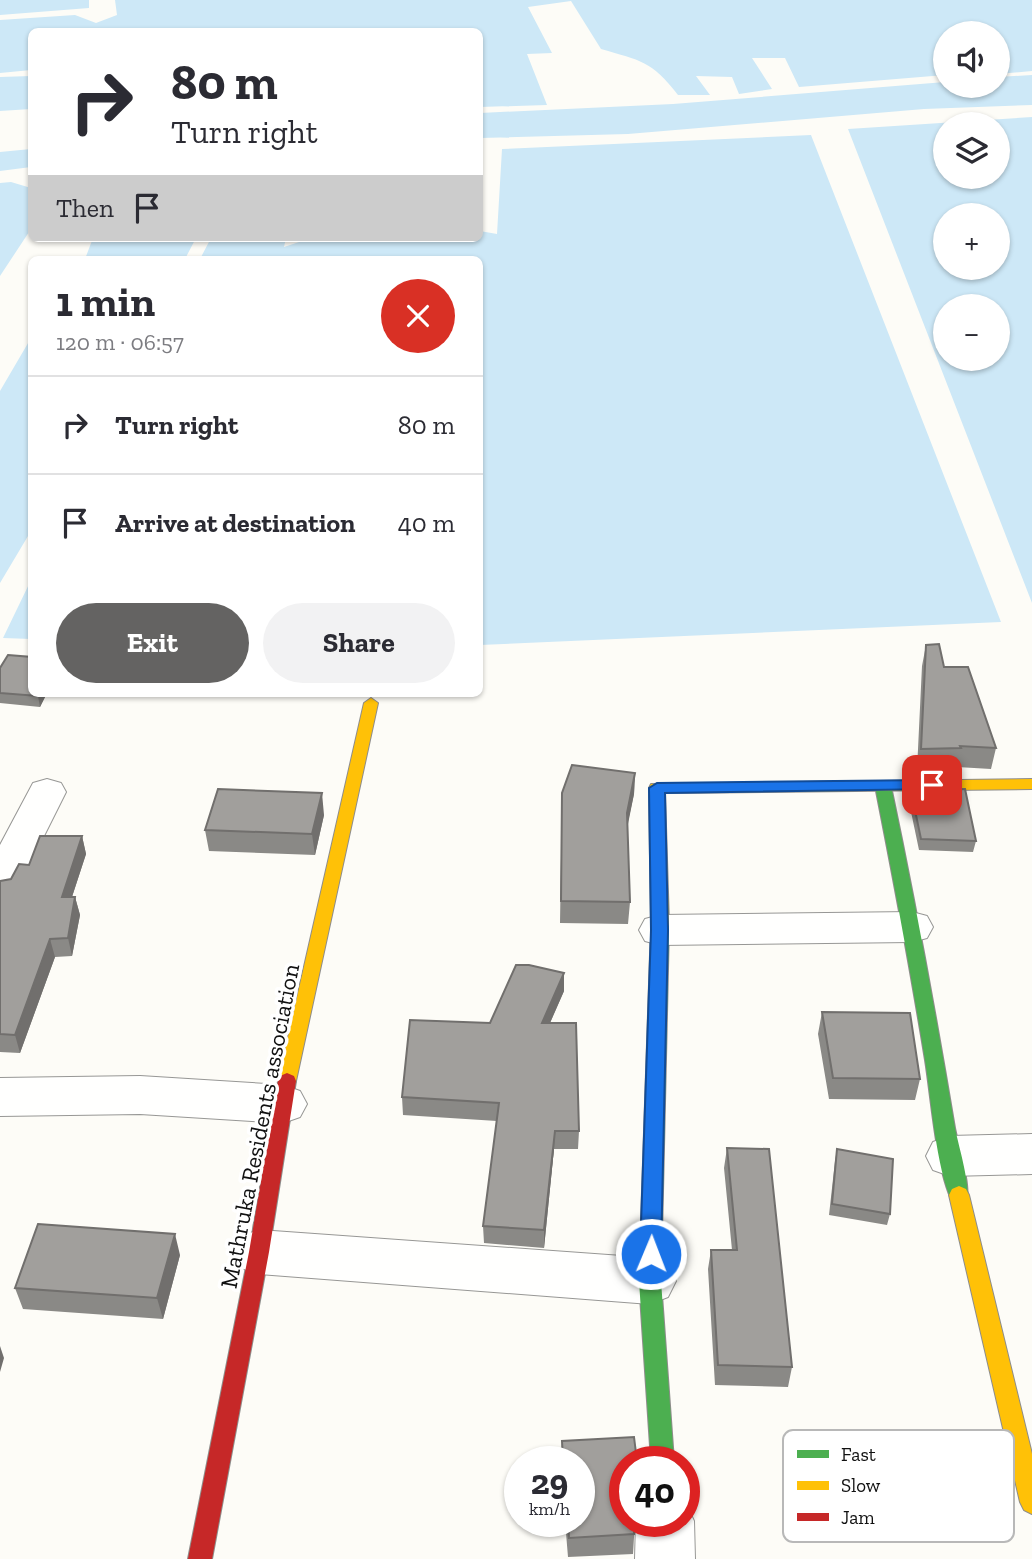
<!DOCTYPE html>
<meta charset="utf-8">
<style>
body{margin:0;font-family:"Zilla Slab",serif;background:#f2f2f3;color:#2b2b33;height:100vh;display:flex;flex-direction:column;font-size:26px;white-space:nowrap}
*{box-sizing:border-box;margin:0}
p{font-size:23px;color:#7c7c81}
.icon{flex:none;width:38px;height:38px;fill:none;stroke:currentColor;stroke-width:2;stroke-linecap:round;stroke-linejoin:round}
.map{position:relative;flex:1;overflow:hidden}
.details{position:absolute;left:28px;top:256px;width:455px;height:441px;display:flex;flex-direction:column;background:#fff;border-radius:10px;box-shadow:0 2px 5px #0004}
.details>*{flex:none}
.banner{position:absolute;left:28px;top:28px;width:455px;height:214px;border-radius:10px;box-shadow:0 2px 5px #0004;background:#fff;color:#2b2b33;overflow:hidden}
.tools{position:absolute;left:933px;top:21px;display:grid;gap:14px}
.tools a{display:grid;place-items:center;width:77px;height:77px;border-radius:50%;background:#fff;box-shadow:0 2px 5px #0004;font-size:35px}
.speed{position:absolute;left:504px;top:1446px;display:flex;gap:14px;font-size:35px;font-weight:700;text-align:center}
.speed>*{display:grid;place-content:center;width:91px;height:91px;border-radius:50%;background:#fff;box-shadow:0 2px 5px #0004;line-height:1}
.speed small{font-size:18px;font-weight:400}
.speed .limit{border:10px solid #d22;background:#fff;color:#111}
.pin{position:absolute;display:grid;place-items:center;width:60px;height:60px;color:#fff;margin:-30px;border-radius:14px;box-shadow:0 4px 10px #0006}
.me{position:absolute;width:77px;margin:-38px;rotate:1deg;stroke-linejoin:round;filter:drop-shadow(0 0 5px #0008)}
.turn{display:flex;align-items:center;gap:24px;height:147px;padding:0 28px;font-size:32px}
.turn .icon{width:91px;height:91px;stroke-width:2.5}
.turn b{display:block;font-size:49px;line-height:60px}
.then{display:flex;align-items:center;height:66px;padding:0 28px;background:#0003;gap:14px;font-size:26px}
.round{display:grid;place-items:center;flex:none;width:74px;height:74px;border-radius:37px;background:#f2f2f3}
.head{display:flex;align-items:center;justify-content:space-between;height:119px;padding:0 28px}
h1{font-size:42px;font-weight:700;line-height:52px}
.action{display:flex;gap:14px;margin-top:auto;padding:14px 28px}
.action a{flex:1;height:80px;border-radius:42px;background:#646362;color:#fff;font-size:28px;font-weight:700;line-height:80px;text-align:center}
.action a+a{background:#f2f2f3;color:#2b2b33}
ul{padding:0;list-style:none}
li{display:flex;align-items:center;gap:21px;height:98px;padding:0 28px;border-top:2px solid #e1e1e2}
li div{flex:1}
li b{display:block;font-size:26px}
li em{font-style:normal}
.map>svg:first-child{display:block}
</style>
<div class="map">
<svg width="1032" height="1559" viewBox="0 0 1032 1559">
<rect width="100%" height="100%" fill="#fdfcf7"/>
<!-- water -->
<path fill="#cde8f7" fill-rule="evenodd" d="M0 0H89V8L0 15Z
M115 0H1032V71L998 74V33H945V75L799 87 785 58H752L772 89 739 94 732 77 696 76 710 95H678C651 60 641 61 601 49L571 1 528 7 552 53 527 54 547 105 480 107V32H32L31 70 0 73V20L75 15 96 23 117 15Z
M1032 75V105L924 109 628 134 480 138V113L673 104 945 82V86H998V77Z
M31 76V109L0 111V77Z
M1032 117V603L848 129ZM945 124H998V177H945ZM945 215H998V268H945ZM945 306H998V359H945Z
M811 135 1001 622 480 645V259H200L211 238H286L284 247 311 238H480V231L497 234 502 149Z
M31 149V167L0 171V152Z
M11 182 31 188V229L0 276V183Z
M93 238H196L185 259H85Z
M31 338V531L0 583V391Z
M31 580V639L3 638Z"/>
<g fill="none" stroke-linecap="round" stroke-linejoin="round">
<!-- street casing -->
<g stroke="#979795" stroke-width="2">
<path id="street" d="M47 779 61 783 66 792 15 894 0 898V845L33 783Z
M912 912 927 916 933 927 927 938 912 942 660 945 645 941 639 930 645 919 660 915Z
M140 1076 283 1085 300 1091 307 1104 300 1117 283 1123 140 1114 0 1116V1078Z
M1032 1134V1174L950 1176 933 1170 926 1156 933 1142 950 1136Z
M259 1230 650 1258 668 1265 676 1281 668 1297 650 1304 259 1274 241 1268 234 1252 241 1236Z
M684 1500 694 1521 695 1559H635L636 1521H684Z"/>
</g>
<!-- fast casing -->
<g stroke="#8e8d8b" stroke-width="2">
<path id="fast" d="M883 781 891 786C915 900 936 1014 955 1128 958 1144 972 1189 966 1201L959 1204 952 1201C936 1169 931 1097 925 1060 910 968 893 877 875 786Z
M660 919 666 921 669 925 661 1281 674 1461H651L639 1281 651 925 654 921Z"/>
</g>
<!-- slow casing -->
<g stroke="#8e8d8b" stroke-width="2">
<path id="slow" d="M371 698 378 703 296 1081 294 1086 287 1089 280 1086 278 1081 364 703Z
M1032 779V789L665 793 669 925 666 929H654L651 925 649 788 651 784Z
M959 1186 966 1189 969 1195 1032 1454V1514L1024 1510 1020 1502 949 1195 952 1189Z"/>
</g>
<!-- jam casing -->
<g stroke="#8e8d8b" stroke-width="2">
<path id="jam" d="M287 1073 294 1076 296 1081 269 1252 212 1559H188L249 1252 278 1081 280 1076Z"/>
</g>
<!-- street -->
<use href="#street" fill="#fffffe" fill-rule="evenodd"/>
<!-- fast -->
<use href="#fast" fill="#4caf50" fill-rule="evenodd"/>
<!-- slow -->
<use href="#slow" fill="#ffc107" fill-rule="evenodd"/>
<!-- jam -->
<use href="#jam" fill="#c62828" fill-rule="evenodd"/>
</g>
<!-- wall -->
<path fill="#8a8986" d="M926 645 944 667 996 748 991 769 957 767 956 769 917 770 922 666Z
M0 668 32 693H47L40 707 0 703Z
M635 773 634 794 627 826 630 902 628 924 560 923 562 793Z
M918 790 976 841 973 852 919 850 910 807 912 796H916Z
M324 815 315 855 209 851 205 830Z
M82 836 86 854 72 897H75L80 915 72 956 55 957 20 1053 0 1052V881L11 879Z
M564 973V991L550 1023 579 1131 578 1149H554L544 1248 484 1243 483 1226 497 1121 403 1115 402 1097 490 1023Z
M822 1012 920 1079 915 1100 829 1099 818 1034Z
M727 1148 792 1367 788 1387 715 1385 708 1269 711 1250H732L724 1168Z
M837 1149 890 1214 887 1225 829 1215 835 1161Z
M180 1255 163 1319 23 1309 15 1288Z
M634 1437 637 1461H625V1521H635L633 1554 568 1557 565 1521H579V1461H561L562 1441Z"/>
<!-- shaded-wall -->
<path fill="#716f6d" d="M39 693H47L40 707 38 696Z
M635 773 634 794 626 834 627 813Z
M322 793 324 815 315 855 312 834Z
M82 836 86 854 66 915 62 897Z
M75 897 80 915 72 956 68 938Z
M50 939 55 957 20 1053 15 1035Z
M564 973V991L542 1041V1023Z
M555 1131 554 1149 544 1248V1230Z
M175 1234 180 1255 163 1319 157 1298Z
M0 1346 4 1358 0 1372Z"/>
<!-- building -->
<path fill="#a19f9c" stroke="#716f6d" stroke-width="2" d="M939 644 944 667H968L996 748 960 746 961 748 921 749 926 645Z
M8 655 32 657V693H39L38 696 0 693V668Z
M572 765 635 773 627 813 630 902 561 901 562 793Z
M218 789 322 793 312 834 205 830Z
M965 789 976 841 921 839 912 796H917L918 790Z
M40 836H82L62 897H75L68 938 50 939 15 1035 0 1034V881L11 879 19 864 29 865Z
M516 965H529L564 973 542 1023H576L579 1131H555L544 1230 483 1226 499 1103 402 1097 410 1020 490 1023Z
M822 1012 910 1013 920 1079 833 1078Z
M727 1148 769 1149 792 1367 718 1365 711 1250H737Z
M837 1149 893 1159 890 1214 832 1204Z
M38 1224 175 1234 157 1298 15 1288Z
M634 1437 637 1461H625V1521H635L634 1534 569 1538 568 1521H579V1461H563L562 1441Z"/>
<!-- route -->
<path fill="#1a73e8" stroke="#114b97" stroke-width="2" d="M932 780 938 782 940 785 938 789 665 793 668 930 661 1254 658 1260 651 1263 643 1260 640 1254 651 930 649 788 657 783Z"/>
<g text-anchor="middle" stroke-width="7" stroke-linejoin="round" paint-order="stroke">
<!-- near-street labels -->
<g font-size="24" fill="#111" stroke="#fff">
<text transform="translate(260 1126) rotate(-79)" y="8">Mathruka Residents association</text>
</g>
</g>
<!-- legend -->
<rect x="783" y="1430" width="231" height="112" rx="10" fill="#fff" stroke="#b8b8b8" stroke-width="2"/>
<rect x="797" y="1450" width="32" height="8" fill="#4caf50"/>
<rect x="797" y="1481" width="32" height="9" fill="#ffc107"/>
<rect x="797" y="1513" width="32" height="8" fill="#c62828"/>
<g font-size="19" fill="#111">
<text x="841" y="1461">Fast</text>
<text x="841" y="1492">Slow</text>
<text x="841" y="1524">Jam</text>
</g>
</svg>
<div class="tools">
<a><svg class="icon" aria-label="sound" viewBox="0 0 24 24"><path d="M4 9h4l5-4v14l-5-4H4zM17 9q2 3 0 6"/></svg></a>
<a><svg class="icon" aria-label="layers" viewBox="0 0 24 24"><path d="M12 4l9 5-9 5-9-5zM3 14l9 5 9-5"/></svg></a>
<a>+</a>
<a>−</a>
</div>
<div class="speed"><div>29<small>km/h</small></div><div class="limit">40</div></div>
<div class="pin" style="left:932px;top:785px;background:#d93025"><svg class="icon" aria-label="arrive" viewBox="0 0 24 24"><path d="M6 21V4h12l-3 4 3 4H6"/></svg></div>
<svg class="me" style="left:651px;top:1254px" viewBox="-20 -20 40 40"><circle r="17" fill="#1a73e8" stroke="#fff" stroke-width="3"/><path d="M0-11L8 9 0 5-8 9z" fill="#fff"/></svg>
<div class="banner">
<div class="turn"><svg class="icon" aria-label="right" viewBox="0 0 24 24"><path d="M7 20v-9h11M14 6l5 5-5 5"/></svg><div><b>80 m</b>Turn right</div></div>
<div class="then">Then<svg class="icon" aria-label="arrive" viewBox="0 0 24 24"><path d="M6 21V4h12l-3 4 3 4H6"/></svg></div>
</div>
<section class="details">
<div class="head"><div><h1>1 min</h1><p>120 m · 06:57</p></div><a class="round" style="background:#d93025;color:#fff"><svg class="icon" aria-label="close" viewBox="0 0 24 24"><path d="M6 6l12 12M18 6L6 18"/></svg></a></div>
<ul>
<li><svg class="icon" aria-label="right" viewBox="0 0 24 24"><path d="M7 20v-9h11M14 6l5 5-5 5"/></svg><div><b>Turn right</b></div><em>80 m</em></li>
<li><svg class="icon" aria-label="arrive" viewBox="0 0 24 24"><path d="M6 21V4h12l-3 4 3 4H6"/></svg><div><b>Arrive at destination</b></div><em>40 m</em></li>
</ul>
<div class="action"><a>Exit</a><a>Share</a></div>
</section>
</div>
